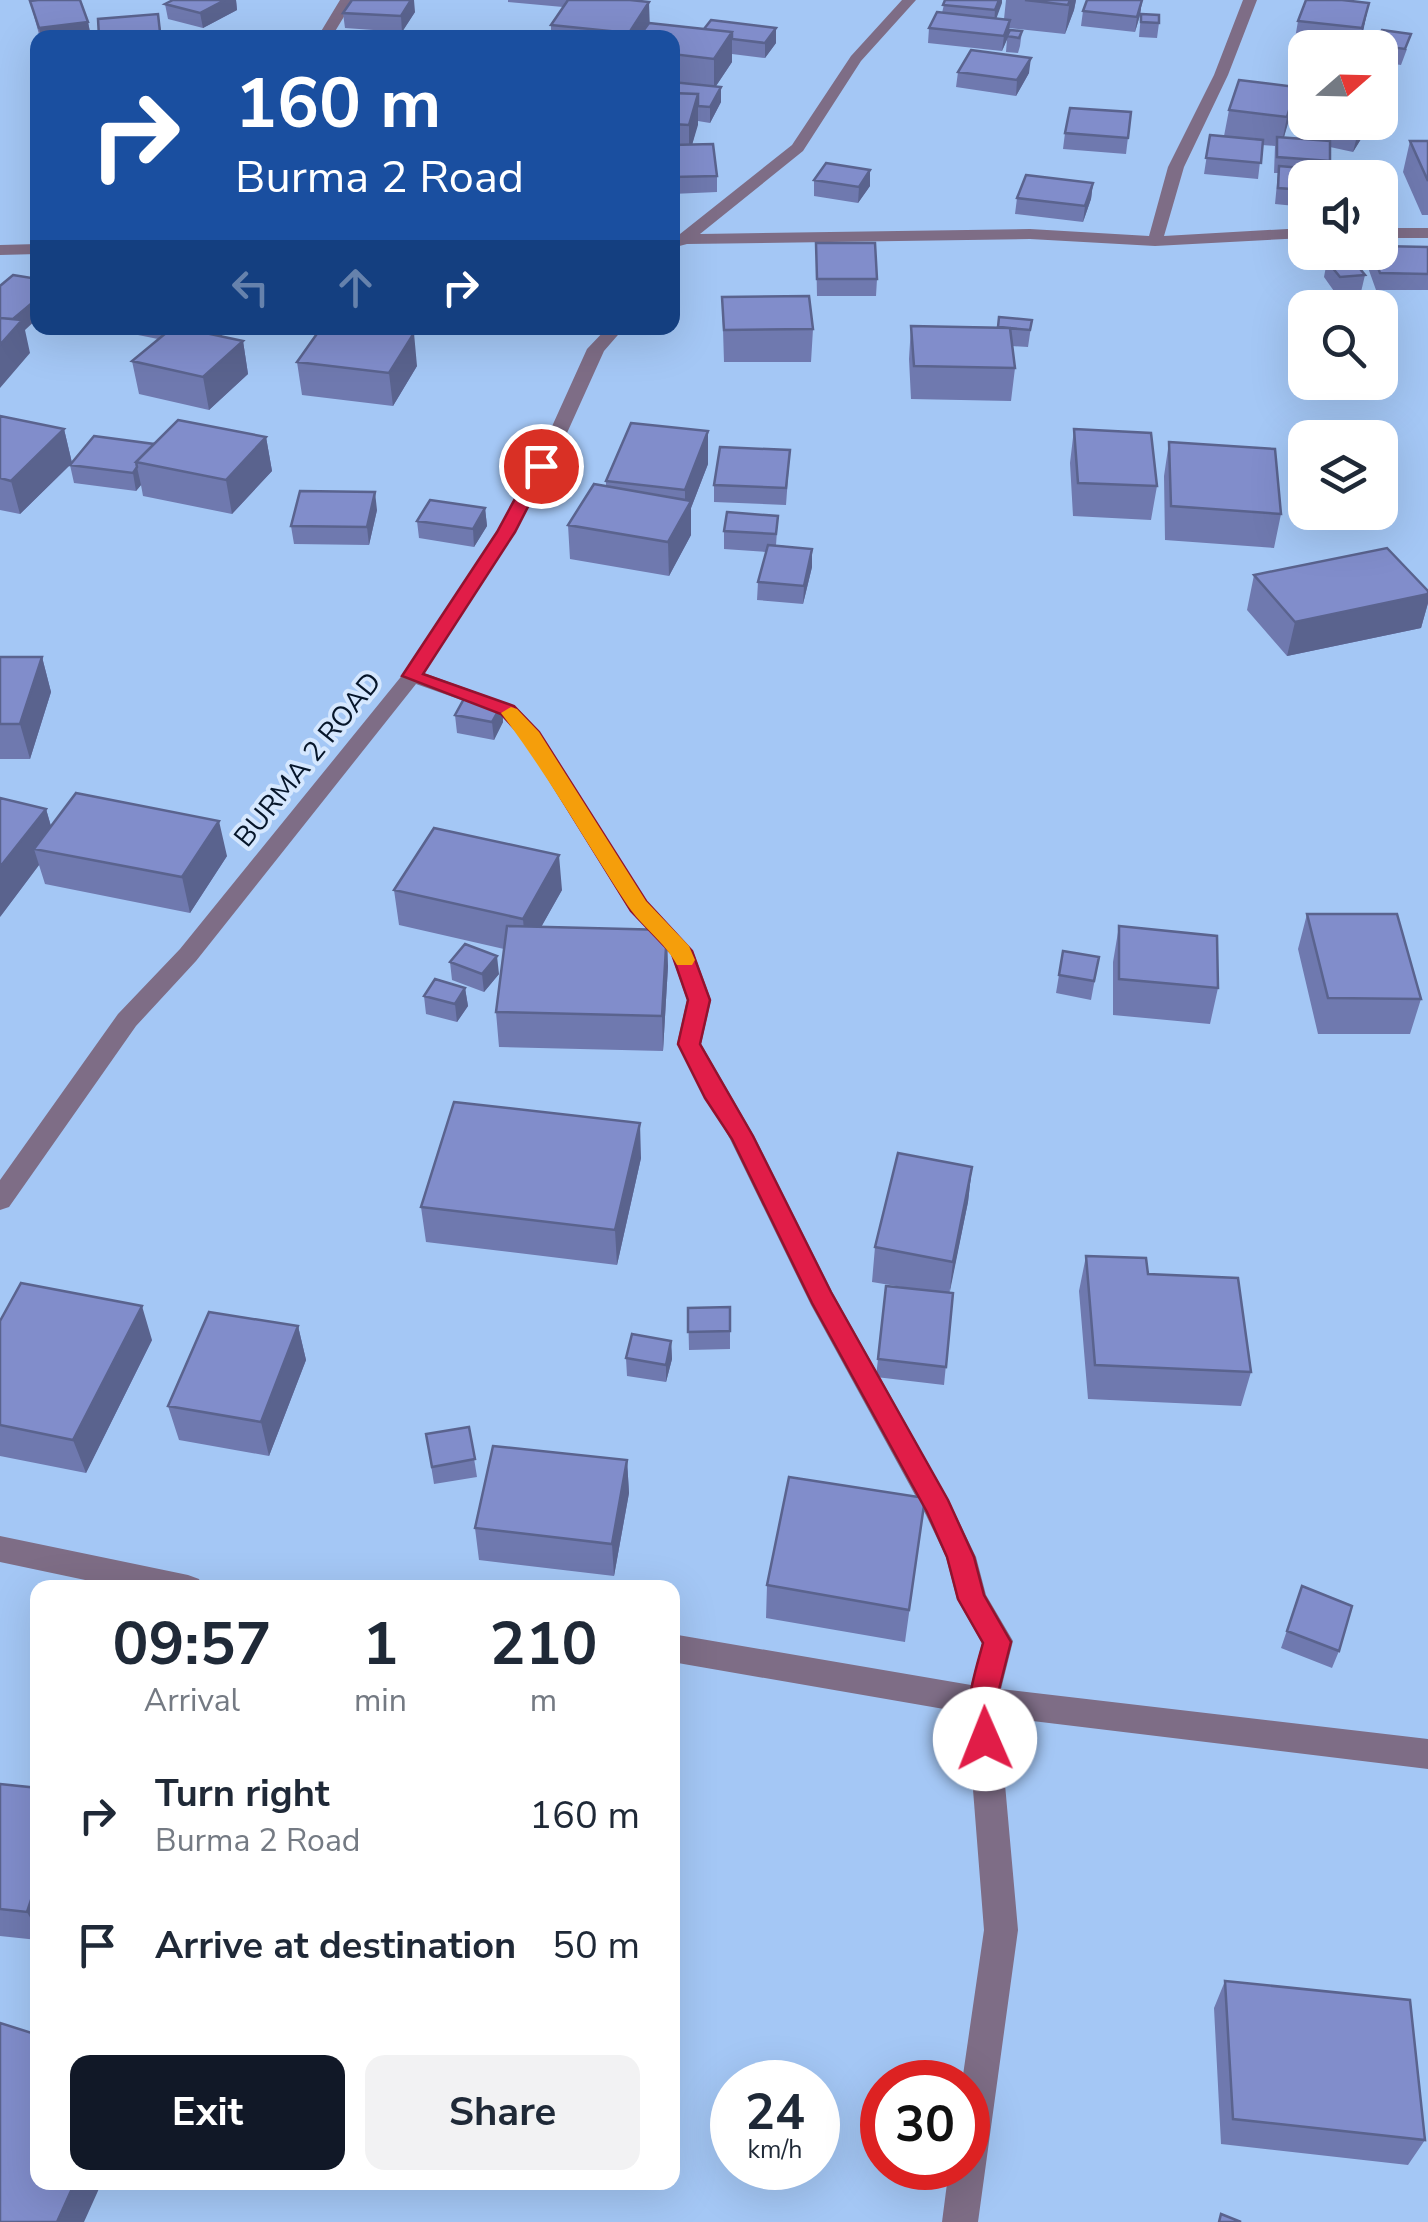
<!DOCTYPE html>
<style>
body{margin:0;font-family:"Nunito Sans",sans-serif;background:#f2f2f3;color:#1f2937;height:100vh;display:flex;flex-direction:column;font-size:38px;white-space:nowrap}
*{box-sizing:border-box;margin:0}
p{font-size:32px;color:#747a83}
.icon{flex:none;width:55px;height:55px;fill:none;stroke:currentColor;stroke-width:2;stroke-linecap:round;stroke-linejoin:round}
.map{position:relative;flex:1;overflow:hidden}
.sheet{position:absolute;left:30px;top:1580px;width:650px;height:610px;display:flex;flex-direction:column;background:#fff;border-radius:20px;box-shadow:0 10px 40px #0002}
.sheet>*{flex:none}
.top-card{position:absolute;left:30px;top:30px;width:650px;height:305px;border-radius:20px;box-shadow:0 10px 40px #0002;background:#1a4fa0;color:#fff;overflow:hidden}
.needle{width:65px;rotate:70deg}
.buttons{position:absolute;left:1288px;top:30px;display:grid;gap:20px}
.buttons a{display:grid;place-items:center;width:110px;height:110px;border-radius:20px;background:#fff;box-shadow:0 10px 40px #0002;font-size:50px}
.speed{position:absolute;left:710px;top:2060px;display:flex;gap:20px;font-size:50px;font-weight:700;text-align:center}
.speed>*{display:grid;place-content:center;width:130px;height:130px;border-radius:50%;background:#fff;box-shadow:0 10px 40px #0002;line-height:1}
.speed small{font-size:25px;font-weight:400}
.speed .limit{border:15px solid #d22;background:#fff;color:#111}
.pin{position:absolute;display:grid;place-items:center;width:85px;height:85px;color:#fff;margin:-42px;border:5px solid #fff;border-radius:50%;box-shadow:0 2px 10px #0007}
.me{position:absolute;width:110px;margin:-55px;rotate:359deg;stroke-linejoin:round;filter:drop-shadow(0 0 8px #0008)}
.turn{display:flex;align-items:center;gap:35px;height:210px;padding:0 40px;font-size:45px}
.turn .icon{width:130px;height:130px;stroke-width:2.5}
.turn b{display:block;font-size:70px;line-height:85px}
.lanes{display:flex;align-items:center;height:95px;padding:0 40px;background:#0003;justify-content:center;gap:50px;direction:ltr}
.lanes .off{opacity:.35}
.eta{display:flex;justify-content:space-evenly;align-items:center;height:170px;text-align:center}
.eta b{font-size:60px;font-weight:700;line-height:70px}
.button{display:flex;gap:20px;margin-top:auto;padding:20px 40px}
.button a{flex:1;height:115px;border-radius:20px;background:#111827;color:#fff;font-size:40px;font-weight:700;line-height:115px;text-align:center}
.button a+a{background:#f2f2f3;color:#1f2937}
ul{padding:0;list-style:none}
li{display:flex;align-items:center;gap:30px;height:130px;padding:0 40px}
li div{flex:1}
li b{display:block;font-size:38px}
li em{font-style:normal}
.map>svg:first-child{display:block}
</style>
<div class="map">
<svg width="1428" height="2222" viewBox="0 0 1428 2222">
<rect width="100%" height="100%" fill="#a4c7f5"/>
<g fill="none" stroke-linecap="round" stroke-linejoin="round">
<!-- minor -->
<path fill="#7e6d86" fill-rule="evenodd" d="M340 0H354L331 38H317Z
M902 0H916L861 61 803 151 700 234 1030 229 1149 236 1168 167 1214 75 1243 0H1257L1228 75 1184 167 1164 236 1305 228V238L1155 246 1030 239 687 244 672 248V234H680L792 145 851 56Z
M1380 228H1428V238H1380Z
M38 244V254L0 255V245Z
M607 328H624L604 351 567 433 515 531 424 673 515 706 539 731 646 901 693 951 711 1000 701 1044 754 1136 832 1292 948 1499 976 1557 986 1595 1013 1641 1001 1689 1428 1739V1769L999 1717 1018 1930 978 2222H942L949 2168H968V2082H962L984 1930 967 1713 672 1662V1634L971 1685 982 1643 957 1599 946 1557 926 1515 811 1305 730 1139 677 1044 687 1000 671 954 630 911 524 740 501 714 416 684 196 961 136 1026 9 1207 0 1210V1180L118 1014 180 949 404 673 497 531 549 433 587 349Z
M0 1536 188 1575 199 1579 203 1588H123L0 1562Z"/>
</g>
<!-- wall -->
<path fill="#6f79af" d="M173 0H236L237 10 203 28 168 19 165 4Z
M508 0H630L649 2V23L776 43 765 58 732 54V62L716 86 721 102 710 123 698 121 692 145 717 176V192L672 194V38H551V25L563 7 508 2Z
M945 0H1002L996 18 1004 19 1006 0H1076L1074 10 1065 34 1009 28V33L1022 31 1020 46 1018 53 1006 52 1007 39 1002 51 928 43 929 28 942 13Z
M1142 0 1140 15 1135 32 1081 26 1083 11Z
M30 1 88 22 91 37 40 38Z
M1369 3 1359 48H1305V52L1293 50 1298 21Z
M415 12 402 32 345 28 343 13Z
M1141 14 1159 23 1157 38 1139 37Z
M1375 45 1407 49 1401 65 1380 62V48H1375Z
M958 72 1029 73 1016 96 956 87Z
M1296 87 1284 137 1313 140 1315 128 1369 126 1353 152 1330 147 1328 171 1305 178V207L1275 204 1278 173H1274L1275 146 1262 145 1258 179 1204 174 1210 135 1224 136 1229 110Z
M1131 112 1126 154 1063 149 1065 133Z
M1410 141H1428V215H1422L1403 172Z
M814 180 870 186 858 203 814 196Z
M1093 183 1091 199 1083 222 1015 214 1017 198Z
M816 243 877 279 876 296H817Z
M1428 247V290H1376L1366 262 1368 252Z
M1327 261 1365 275 1361 292 1336 294 1324 277Z
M722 297 813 329 811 362H724Z
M1032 320 1028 347 1012 346 1015 368 1011 401 911 399 909 359 911 326 998 327Z
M136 328H229L221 336 243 341 248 374 209 410 139 394 132 361 158 339 138 335Z
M297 362 417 366 393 406 302 395Z
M0 416 64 429 72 463 20 514 0 510Z
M1074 429 1157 486 1151 520 1073 516 1070 463Z
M266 437 272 471 232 514 143 496 141 485 136 491 74 483 70 465 154 444Z
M1169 442 1281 514 1274 548 1165 540 1164 476Z
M790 450 786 505 714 502V485Z
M708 464 691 508V535L669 576 570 559 568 525 606 487V481Z
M485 508 487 526 474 547 419 538 417 521Z
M377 510 369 545 294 544 291 526Z
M778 516 776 545 812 549V567L803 604 757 600 758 582 766 552 724 549V531Z
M1254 575 1428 594V603L1421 628 1287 656 1247 610Z
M0 657H42L51 692 30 759H0Z
M502 704 503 722 494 740 457 733 455 715Z
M46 809 51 826 227 856 190 913 45 884 39 865 0 917Z
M394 890H562L541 927 668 966 663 1051 499 1047 496 1012 504 949 399 925Z
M1307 914 1421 999 1410 1034H1318L1298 949Z
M1119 926 1218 988 1210 1024 1113 1015V962Z
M1063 951 1099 957 1091 1000 1056 993Z
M450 962 499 974 484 992 452 980Z
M465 988 468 1006 457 1022 426 1014 424 996Z
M641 1158 617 1265 426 1242 421 1207Z
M972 1167 968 1202 949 1293H953L944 1385 876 1377 886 1286 902 1287 872 1282 875 1247Z
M1086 1256 1148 1274 1251 1372 1241 1406 1088 1399 1079 1291Z
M730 1307V1349L689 1350 688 1308Z
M0 1321 152 1340 86 1473 0 1456Z
M298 1326 306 1360 269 1456 179 1440 168 1406Z
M671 1341 672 1359 666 1382 627 1376 626 1358Z
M469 1427 477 1477 434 1484 426 1434Z
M627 1460 629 1493 614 1576 479 1560 475 1528Z
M925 1498 905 1642 766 1618 767 1585Z
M1302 1586 1339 1651 1332 1668 1281 1648Z
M0 1784 38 1788V1940L0 1936Z
M1225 1981 1425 2140 1408 2165 1221 2144 1214 2008Z"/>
<!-- shaded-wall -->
<path fill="#5a638e" d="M225 0H236L237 10 203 28 200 13Z
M411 0H414L415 12 402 32 401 16Z
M999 0H1002V3L994 25 995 10Z
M1070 0H1076L1074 10 1065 34Z
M1142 0 1140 15 1135 32 1137 17Z
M649 2 650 31 645 38H629V33Z
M1369 3 1363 32 1358 48 1362 28Z
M158 14 162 38 99 37Z
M1010 20 1009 35 1002 51 1004 36Z
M88 22 91 37 41 38 39 28Z
M776 28V43L765 58V43Z
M732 32V62L714 89V59Z
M1031 58 1029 73 1016 96 1017 80Z
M721 87V102L710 123V107Z
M1296 87 1290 117 1281 147 1287 117Z
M698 94V125L689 155V125Z
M1365 122H1370L1369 126 1353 152 1357 136Z
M870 170V186L858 203 859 187Z
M1093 183 1091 199 1083 222 1085 206Z
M38 298V318L25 330 30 353 0 388V345L10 322Z
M207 328H229L211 347Z
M414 333 417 366 393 406 389 373Z
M243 341 248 374 209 410 203 377Z
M64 429 72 463 20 514 11 481Z
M708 431V464L691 508V535L669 576 668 542 685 512V490Z
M266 437 272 471 232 514 226 480Z
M137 467 141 485 136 491 133 473Z
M375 492 377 510 369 545 367 527Z
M485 508 487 526 474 547 473 529Z
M812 549V567L803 604 804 586Z
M1428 594V603L1421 628 1287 656 1295 622Z
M42 657 51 692 30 759 20 724Z
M502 704 503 722 494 740 492 722Z
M46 809 56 844 34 849 39 865 0 917V867Z
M219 821 227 856 190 913 182 877Z
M559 855 562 890 526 954 523 919Z
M667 930 668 966 663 1051 662 1016Z
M497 956 499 974 484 992 482 974Z
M465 988 468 1006 457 1022 455 1004Z
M640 1123 641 1158 617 1265 615 1230Z
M972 1167 968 1202 949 1296 953 1262Z
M142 1306 152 1340 86 1473 73 1440Z
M298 1326 306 1360 269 1456 261 1422Z
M671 1341 672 1359 666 1382V1365Z
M627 1460 629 1493 614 1576 612 1544Z
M38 1879V1932L27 1912Z
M75 2182H102L84 2222H57Z"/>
<!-- building -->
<path fill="#818dcb" stroke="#5a638e" stroke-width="2.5" d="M38 0H80L88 22 39 28 30 1Z
M173 0H225L200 13 165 4Z
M352 0H411L401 16 343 13Z
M568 0H630L649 2 629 33 551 25Z
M945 0H999L995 10 943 5Z
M1025 0H1070L1068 5Z
M1087 0H1142L1137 17 1083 11Z
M1306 0H1342L1369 3 1362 28 1298 21Z
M937 12 1010 20 1004 36 929 28Z
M158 14 160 32 99 37 98 19Z
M1141 14 1159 15V23L1141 22Z
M711 20 776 28 765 43 732 39V32L704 29Z
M649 23 732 32 714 59 672 54V38H638Z
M1010 30 1022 31 1019 38 1007 36Z
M1382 30 1411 34 1405 49 1375 45Z
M971 50 1031 58 1017 80 958 72Z
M1239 80 1296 87 1287 117 1229 110Z
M672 82 721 87 710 107 698 106V94L672 93Z
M672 93 698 94 689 125 672 124Z
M1070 108 1131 112 1128 138 1065 133Z
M1319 122H1365L1357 136 1315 128Z
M1210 135 1263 140 1261 163 1206 158Z
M1277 137 1330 141V161L1277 157Z
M1410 141H1428V181Z
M713 144 717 176 672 177V145Z
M826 163 870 170 859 187 814 180Z
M1279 166 1336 171V178H1305V190L1278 188Z
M1026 175 1093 183 1085 206 1017 198Z
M816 243H875L877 279H817Z
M1380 246 1428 247V274L1380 273 1372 252H1380Z
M1352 259 1365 275 1340 277 1327 261Z
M13 275 38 279V298L13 319 0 318V286Z
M809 296 813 329 724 330 722 297Z
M999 317 1032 320 1030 330 998 327Z
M0 318 22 320 0 345Z
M911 326 1010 328 1015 368 914 366Z
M172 328H182L243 341 203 377 132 361Z
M321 328H362L414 333 389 373 297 362Z
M0 416 64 429 11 481 0 478Z
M178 420 266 437 226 480 136 462Z
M631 423 708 431 685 490 606 481Z
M1074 429 1151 433 1157 486 1078 483Z
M94 436 154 444 136 462 137 467 133 473 70 465Z
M1169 442 1275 449 1281 514 1171 506Z
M720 447 790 450 786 488 714 485Z
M594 484 691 501 668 542 568 525Z
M300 491 375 492 367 527 291 526Z
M430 500 485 508 473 529 417 521Z
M727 512 778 516 776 534 724 531Z
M768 545 812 549 804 586 758 582Z
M1387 548 1428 591V594L1295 622 1254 575Z
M0 657H42L20 724H0Z
M465 697 502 704 492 722 455 715Z
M76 793 219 821 182 877 34 849Z
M0 798 46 809 0 867Z
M434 828 559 855 523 919 394 890Z
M1307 914H1397L1421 999 1328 998Z
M507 926 667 930 662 1016 496 1012Z
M1119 926 1217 936 1218 988 1119 979Z
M465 944 497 956 482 974 450 962Z
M1063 951 1099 957 1094 981 1059 975Z
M435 979 465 988 455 1004 424 996Z
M454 1102 640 1123 615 1230 421 1207Z
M898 1153 972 1167 953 1262 875 1247Z
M1086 1256 1146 1258 1148 1274 1238 1278 1251 1372 1095 1365Z
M21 1283 142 1306 73 1440 0 1425V1321Z
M886 1286 953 1293 946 1367 878 1359Z
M730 1307V1331L688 1332V1308Z
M209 1312 298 1326 261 1422 168 1406Z
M632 1334 671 1341 666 1365 626 1358Z
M469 1427 475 1459 432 1467 426 1434Z
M493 1446 627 1460 612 1544 475 1528Z
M789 1477 925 1498 909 1610 767 1585Z
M1302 1586 1352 1606 1339 1651 1287 1631Z
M0 1784 38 1788V1879L27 1912 0 1909Z
M1225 1981 1410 2000 1425 2140 1233 2119Z
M0 2023 38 2035V2182H75L57 2222H0Z
M1221 2214 1241 2222H1219Z"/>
<!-- route -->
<path fill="#e11d48" stroke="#92132f" stroke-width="2.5" d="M535 462 549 466 515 532 423 674 514 706 539 732 646 901 692 951 710 1000 700 1044 753 1136 831 1292 948 1500 974 1557 984 1595 1011 1642 996 1701 1000 1739 995 1749 985 1753 975 1749C960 1714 974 1677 983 1643L958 1599 947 1557 927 1512 812 1303 732 1139 705 1098 678 1044 688 1000 672 954 631 911 525 740 501 714 402 676 497 532Z"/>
<!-- slow -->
<path fill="#f59e0b" d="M511 707 517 709 539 732 646 901 689 946 695 960 692 965H677C665 942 642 927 628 906 585 841 548 775 501 713Z"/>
<g text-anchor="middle" stroke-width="8" stroke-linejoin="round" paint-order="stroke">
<!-- street labels -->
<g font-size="28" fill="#06162a" stroke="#d5e7fe">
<text transform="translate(307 759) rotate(-51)" y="10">BURMA 2 ROAD</text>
</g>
</g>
</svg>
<div class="buttons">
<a><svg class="needle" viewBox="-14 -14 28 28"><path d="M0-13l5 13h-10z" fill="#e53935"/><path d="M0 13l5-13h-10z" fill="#747a83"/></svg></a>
<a><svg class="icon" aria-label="sound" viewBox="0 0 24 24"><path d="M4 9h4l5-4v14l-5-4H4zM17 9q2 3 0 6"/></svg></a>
<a><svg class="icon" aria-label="search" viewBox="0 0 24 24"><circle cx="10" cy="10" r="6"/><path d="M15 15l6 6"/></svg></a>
<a><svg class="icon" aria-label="layers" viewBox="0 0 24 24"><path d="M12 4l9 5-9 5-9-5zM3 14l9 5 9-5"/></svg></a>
</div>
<div class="speed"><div>24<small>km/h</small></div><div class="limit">30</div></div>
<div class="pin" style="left:541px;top:466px;background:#d93025"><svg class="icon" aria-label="arrive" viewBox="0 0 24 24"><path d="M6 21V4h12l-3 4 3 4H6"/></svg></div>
<svg class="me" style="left:985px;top:1739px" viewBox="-20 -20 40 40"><circle r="19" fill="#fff"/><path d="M0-13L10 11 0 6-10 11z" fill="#e11d48"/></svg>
<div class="top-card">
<div class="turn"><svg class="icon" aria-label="right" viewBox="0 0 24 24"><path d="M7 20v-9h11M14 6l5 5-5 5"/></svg><div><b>160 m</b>Burma 2 Road</div></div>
<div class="lanes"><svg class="icon off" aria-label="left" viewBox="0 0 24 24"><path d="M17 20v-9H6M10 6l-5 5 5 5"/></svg><svg class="icon off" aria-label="ahead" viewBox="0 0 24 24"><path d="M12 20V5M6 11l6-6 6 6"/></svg><svg class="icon" aria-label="right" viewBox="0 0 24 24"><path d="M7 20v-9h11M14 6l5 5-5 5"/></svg></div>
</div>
<section class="sheet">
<div class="eta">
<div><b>09:57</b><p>Arrival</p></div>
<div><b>1</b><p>min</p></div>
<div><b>210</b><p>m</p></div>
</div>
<ul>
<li><svg class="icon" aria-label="right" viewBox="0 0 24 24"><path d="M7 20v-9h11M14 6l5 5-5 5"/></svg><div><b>Turn right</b><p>Burma 2 Road</p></div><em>160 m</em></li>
<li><svg class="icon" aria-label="arrive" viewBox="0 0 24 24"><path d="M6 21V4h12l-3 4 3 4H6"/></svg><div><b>Arrive at destination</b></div><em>50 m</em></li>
</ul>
<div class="button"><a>Exit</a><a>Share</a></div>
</section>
</div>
